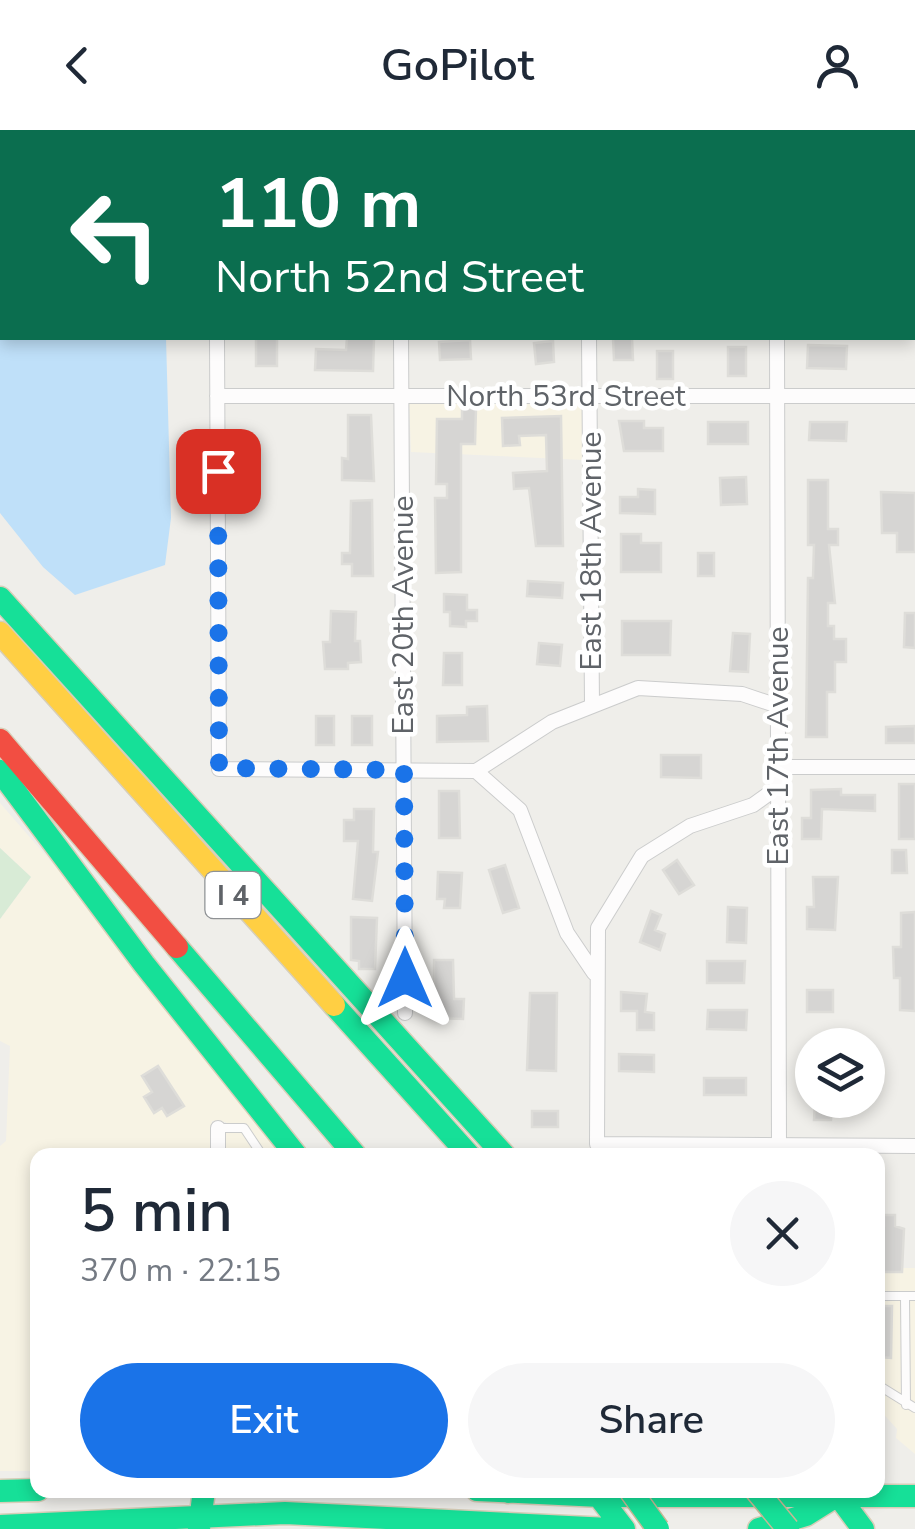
<!DOCTYPE html>
<meta charset="utf-8">
<style>
body{margin:0;font-family:"Nunito Sans",sans-serif;background:#f6f6f7;color:#1f2937;height:100vh;display:flex;flex-direction:column;font-size:38px;white-space:nowrap}
*{box-sizing:border-box;margin:0}
p{font-size:32px;color:#747a83}
.icon{flex:none;width:55px;height:55px;fill:none;stroke:currentColor;stroke-width:2;stroke-linecap:round;stroke-linejoin:round}
.map{position:relative;flex:1;overflow:hidden}
.sheet{position:absolute;left:30px;top:1018px;width:855px;height:350px;display:flex;flex-direction:column;background:#fff;border-radius:20px;box-shadow:0 5px 15px #0003}
.sheet>*{flex:none}
.banner{position:absolute;left:0px;top:0px;width:915px;height:210px;box-shadow:0 5px 15px #0003;background:#0b6e4f;color:#fff;overflow:hidden}
.buttons{position:absolute;left:795px;top:898px;display:grid;gap:20px}
.buttons a{display:grid;place-items:center;width:90px;height:90px;border-radius:50%;background:#fff;box-shadow:0 5px 15px #0003;font-size:50px}
.pin{position:absolute;display:grid;place-items:center;width:85px;height:85px;color:#fff;margin:-42px;border-radius:20px;box-shadow:0 5px 15px #0006}
.me{position:absolute;width:110px;margin:-55px;rotate:0deg;stroke-linejoin:round;filter:drop-shadow(0 0 8px #0008)}
.turn{display:flex;align-items:center;gap:35px;height:210px;padding:0 50px;font-size:45px}
.turn .icon{width:130px;height:130px;stroke-width:2.5}
.turn b{display:block;font-size:70px;line-height:85px}
.round{display:grid;place-items:center;flex:none;width:105px;height:105px;border-radius:52px;background:#f6f6f7}
.head{display:flex;align-items:center;justify-content:space-between;height:170px;padding:0 50px}
h1{font-size:60px;font-weight:600;line-height:75px}
.cta{display:flex;gap:20px;margin-top:auto;padding:20px 50px}
.cta a{flex:1;height:115px;border-radius:60px;background:#1a73e8;color:#fff;font-size:40px;font-weight:600;line-height:115px;text-align:center}
.cta a+a{background:#f6f6f7;color:#1f2937}
header{display:flex;justify-content:space-between;align-items:center;height:130px;padding:0 50px;background:#fff;font-size:45px;font-weight:600}
.map>svg:first-child{display:block}
</style>
<header><svg class="icon" aria-label="back" viewBox="0 0 24 24"><path d="M15 5l-7 7 7 7"/></svg>GoPilot<svg class="icon" aria-label="person" viewBox="0 0 24 24"><circle cx="12" cy="8" r="4"/><path d="M4 21q1-7 8-7t8 7"/></svg></header>
<div class="map">
<svg width="915" height="1399" viewBox="0 0 915 1399">
<rect width="100%" height="100%" fill="#efeeea"/>
<!-- commercial -->
<path fill="#f7f3e4" d="M409 272H582L583 330 411 322Z
M0 673 108 797 287 1025H225L226 992 212 991 211 1025H38L37 1341H0V1016L6 1011 10 916 0 911V789L31 747 0 718Z
M878 1138H915V1324L896 1308 897 1299 878 1278Z"/>
<!-- green -->
<path fill="#d8ebd6" d="M0 718 31 747 0 789Z"/>
<!-- water -->
<path fill="#bfe0f9" d="M0 0H159L2 2V208H166L171 388 165 435 75 465 43 437 0 383Z"/>
<!-- building -->
<path fill="#d6d5d3" stroke="#deddd9" stroke-width="2.5" d="M256 208H277V236H256Z
M347 208H374L373 241 315 240 316 219 346 220Z
M613 208H632L633 230H614Z
M470 210 471 229 440 230 439 212Z
M553 211 554 232 536 234 534 213Z
M808 215 847 216 846 239 807 238Z
M728 217H746V246H728Z
M657 221H673V249H657Z
M462 278H476L475 314H461V442L436 443 435 368H447V354H436L437 289H462Z
M348 285H371L374 351 342 350V328L348 329Z
M561 286 563 416H536L529 358 514 359 513 343 547 341 546 305 519 306 520 315 503 316 502 288Z
M619 291H644V298H663V321H624Z
M708 292H748V314H708Z
M810 292H847L846 311 809 310Z
M746 347 747 374 721 375 720 348Z
M808 350H828V399H838V415H829L835 473H828V496H834V509H846V532H835V562H827V607H806L808 448H813L814 415H808Z
M638 359 655 360V384L620 383V367H638Z
M881 362 915 363V422H897V403H882Z
M372 370 373 446H352V434H342V423H350L351 371Z
M621 404H641V413H661V442H621Z
M698 423H714V446H698Z
M528 451 563 453 562 468 527 466Z
M444 464 467 465V480H477V491H466V497L450 496V482H444Z
M331 481 356 482 355 511H360L361 532 348 533V539H325L323 512H330Z
M905 483H915V518L904 517Z
M622 491H671L670 525H622Z
M733 503 750 504 748 542 730 541Z
M539 513 562 515 560 536 537 534Z
M444 523H462V555H443Z
M487 576 488 611 437 612V586L467 585V577Z
M316 586H334V615H316Z
M352 586H372V615H352Z
M915 596V613H886V597Z
M661 625H701V648L661 647Z
M899 654H915V709H899Z
M841 659V665H875V681L822 679 821 709H802V688H811V660Z
M439 661H459L460 708H439Z
M354 679H374L373 722H378L372 771 353 769 358 711H344V690H354Z
M892 720H906L907 743H892Z
M677 730 694 755 679 764 663 740Z
M505 735 519 778 503 783 489 740Z
M438 742 462 743 460 778H444L445 769H437Z
M813 747H838L835 800 807 799V777H814Z
M728 777 747 778 746 813 727 812Z
M651 781 661 785 655 800 665 804 660 820 640 812Z
M915 782V881L900 880V848H894L893 817H901V783Z
M351 787 377 788 375 839H359V831L351 830Z
M434 830H453L454 869H464L463 889 434 888Z
M707 831H745L744 853H707Z
M807 860H833V882H807Z
M621 862 647 864 645 882 654 883V900H637V881H621Z
M530 863H557L556 941 527 940Z
M708 880H747L746 900 707 899Z
M619 924 654 925V942L619 941Z
M158 936 184 976 167 986 162 978 154 983 144 967 152 962 142 946Z
M704 948H746V965H704Z
M815 970H832L831 990H814Z
M532 981H558V997H532Z
M884 1085H895V1096L904 1099 902 1142H878V1096H884Z
M878 1176H892L891 1228 878 1227Z"/>
<g fill="none" stroke-linecap="round" stroke-linejoin="round">
<!-- lane casing -->
<g stroke="#cbcccc" stroke-width="10">
<path id="lane" d="M912 174H915
M218 998H244L262 1025
M878 1166H915
M905 1166 906 1275
M878 1255 915 1278"/>
</g>
<!-- street casing -->
<g stroke="#cbcccc" stroke-width="16">
<path id="street" d="M216 0V2
M400 0V2
M587 0V2
M776 0V2
M217 208 219 639 476 641 552 592 638 558 742 564 778 576
M401 208 405 883
M589 208 592 574
M777 208 779 1025
M217 266H915
M778 637H915
M476 641 520 680 567 803 594 843
M778 657 753 675 690 696 642 726 598 798 597 1014 915 1016
M218 1025V998"/>
</g>
<!-- fast casing -->
<g stroke="#d7ceb8" stroke-width="25">
<path id="fast" d="M0 468 504 1025
M0 641 144 834 296 1025
M177 817 355 1025
M334 875 469 1025
M477 1360 600 1366H915
M594 1360 624 1399
M834 1360 863 1399
M0 1361 38 1360
M508 1362 511 1360
M0 1396 285 1383 609 1399
M199 1399 204 1360
M759 1399 806 1385 838 1365"/>
</g>
<!-- slow casing -->
<g stroke="#d7ceb8" stroke-width="25">
<path id="slow" d="M0 503 334 875"/>
</g>
<!-- jam casing -->
<g stroke="#d7ceb8" stroke-width="25">
<path id="jam" d="M0 610 177 817"/>
</g>
<!-- lane -->
<use href="#lane" stroke="#fdfcfc" stroke-width="8"/>
<!-- street -->
<use href="#street" stroke="#fdfcfc" stroke-width="14"/>
<!-- fast -->
<use href="#fast" stroke="#16e098" stroke-width="22"/>
<!-- slow -->
<use href="#slow" stroke="#ffcf43" stroke-width="22"/>
<!-- jam -->
<use href="#jam" stroke="#f24e42" stroke-width="22"/>
<!-- fast-bridge casing -->
<g stroke="#c8b996" stroke-width="25" stroke-linecap="butt">
<path id="fast-bridge" d="M630 1360 658 1399
M756 1360 788 1399"/>
</g>
<!-- fast-bridge -->
<use href="#fast-bridge" stroke="#16e098" stroke-width="22"/>
</g>
<g fill="none" stroke-linecap="round" stroke-linejoin="round">
<!-- route -->
<path stroke="#1a73e8" stroke-width="18" stroke-dasharray="0 32.4" d="M218 341 219 638 404 640 405 848"/>
</g>
<g text-anchor="middle" stroke-width="9" stroke-linejoin="round" paint-order="stroke">
<!-- shield labels -->
<rect fill="#fff" stroke="#8f9295" stroke-width="2.5" x="205.5" y="742" width="55" height="46" rx="8"/>
<g font-size="28" font-weight="bold" fill="#5f6368">
<text x="233" y="775">I 4</text>
</g>
<!-- street labels -->
<g font-size="30" fill="#5f6368" stroke="#fff">
<text x="566" y="276">North 53rd Street</text>
<text transform="translate(591 421) rotate(-90)" y="10">East 18th Avenue</text>
<text transform="translate(403 485) rotate(-90)" y="10">East 20th Avenue</text>
<text transform="translate(778 616) rotate(-90)" y="10">East 17th Avenue</text>
</g>
</g>
</svg>
<div class="buttons">
<a><svg class="icon" aria-label="layers" viewBox="0 0 24 24"><path d="M12 4l9 5-9 5-9-5zM3 14l9 5 9-5"/></svg></a>
</div>
<div class="pin" style="left:218px;top:341px;background:#d93025"><svg class="icon" aria-label="arrive" viewBox="0 0 24 24"><path d="M6 21V4h12l-3 4 3 4H6"/></svg></div>
<svg class="me" style="left:405px;top:848px" viewBox="-20 -20 40 40"><path d="M0-17L14 15 0 8-14 15z" fill="#1a73e8" stroke="#fff" stroke-width="4"/></svg>
<div class="banner">
<div class="turn"><svg class="icon" aria-label="left" viewBox="0 0 24 24"><path d="M17 20v-9H6M10 6l-5 5 5 5"/></svg><div><b>110 m</b>North 52nd Street</div></div>
</div>
<section class="sheet">
<div class="head"><div><h1>5 min</h1><p>370 m · 22:15</p></div><a class="round"><svg class="icon" aria-label="close" viewBox="0 0 24 24"><path d="M6 6l12 12M18 6L6 18"/></svg></a></div>
<div class="cta"><a>Exit</a><a>Share</a></div>
</section>
</div>
